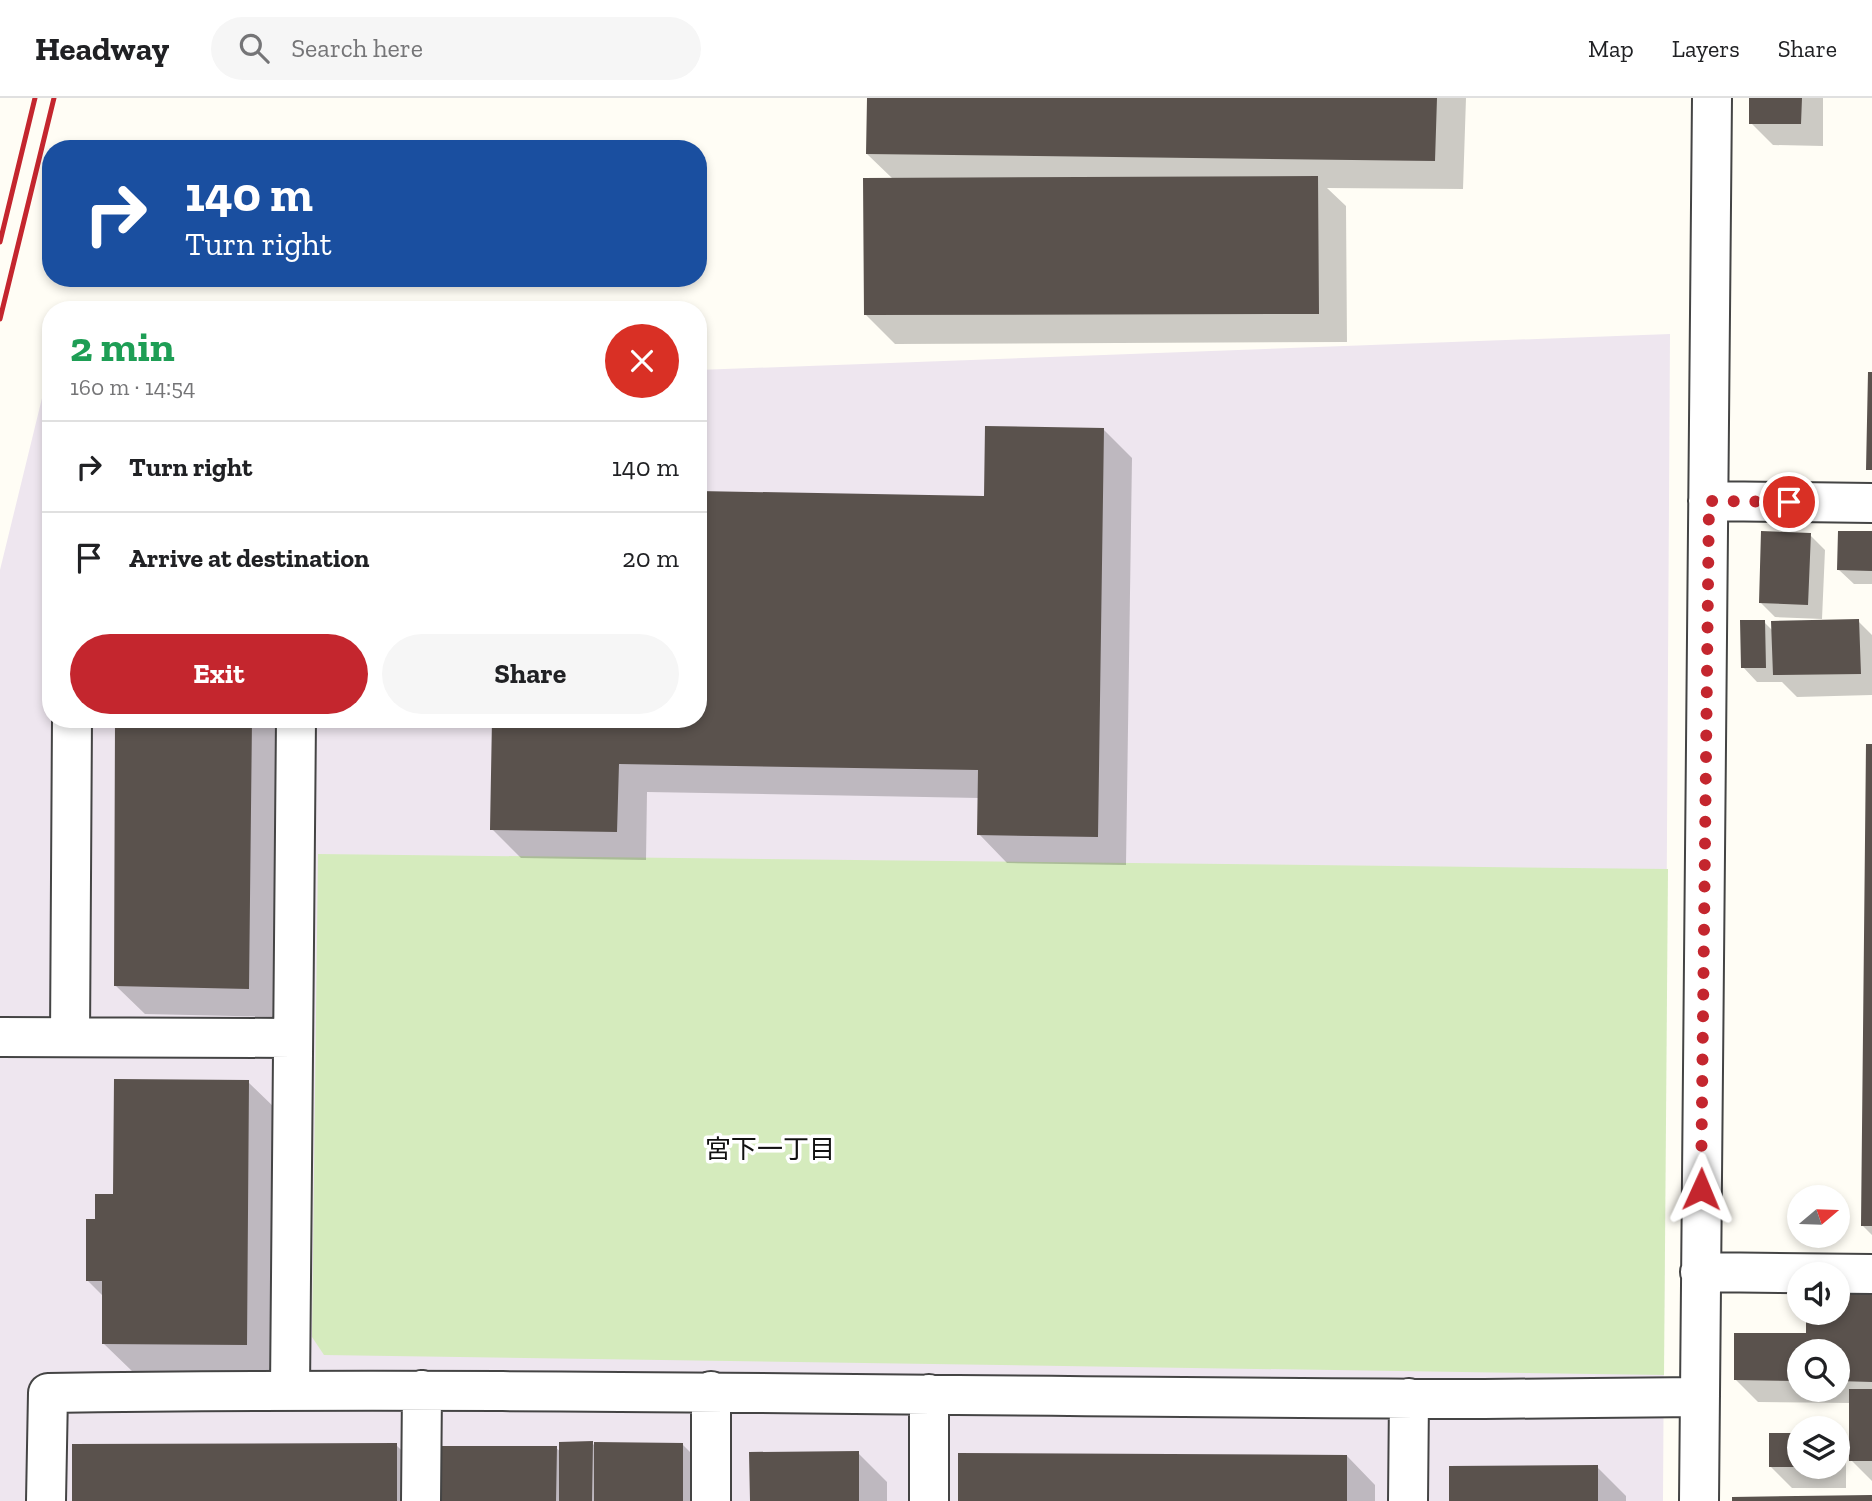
<!DOCTYPE html>
<meta charset="utf-8">
<style>
body{margin:0;font-family:"Zilla Slab","Noto Sans JP",serif;background:#f6f6f6;color:#202124;height:100vh;display:flex;flex-direction:column;font-size:26px;white-space:nowrap}
*{box-sizing:border-box;margin:0}
p{font-size:23px;color:#757577}
.icon{flex:none;width:38px;height:38px;fill:none;stroke:currentColor;stroke-width:2;stroke-linecap:round;stroke-linejoin:round}
.map{position:relative;flex:1;overflow:hidden}
.details{position:absolute;left:42px;top:203px;width:665px;height:427px;display:flex;flex-direction:column;background:#fff;border-radius:28px;box-shadow:0 4px 10px #0003}
.details>*{flex:none}
.banner{position:absolute;left:42px;top:42px;width:665px;height:147px;border-radius:28px;box-shadow:0 4px 10px #0003;background:#1a4fa0;color:#fff;overflow:hidden}
.needle{width:46px;rotate:71deg}
.buttons{position:absolute;left:1787px;top:1087px;display:grid;gap:14px}
.buttons a{display:grid;place-items:center;width:63px;height:63px;border-radius:50%;background:#fff;box-shadow:0 4px 10px #0003;font-size:35px}
.pin{position:absolute;display:grid;place-items:center;width:60px;height:60px;color:#fff;margin:-30px;border:4px solid #fff;border-radius:50%;box-shadow:0 2px 7px #0007}
.me{position:absolute;width:77px;margin:-38px;rotate:1deg;stroke-linejoin:round;filter:drop-shadow(0 0 5px #0008)}
.turn{display:flex;align-items:center;gap:24px;height:147px;padding:0 28px;font-size:32px}
.turn .icon{width:91px;height:91px;stroke-width:2.5}
.turn b{display:block;font-size:49px;line-height:60px}
.round{display:grid;place-items:center;flex:none;width:74px;height:74px;border-radius:37px;background:#f6f6f6}
.overview{display:flex;align-items:center;justify-content:space-between;height:119px;padding:0 28px}
h1{font-size:42px;font-weight:700;line-height:52px;color:#1e9e55}
.primary-button{display:flex;gap:14px;margin-top:auto;padding:14px 28px}
.primary-button a{flex:1;height:80px;border-radius:42px;background:#c4262e;color:#fff;font-size:28px;font-weight:700;line-height:80px;text-align:center}
.primary-button a+a{background:#f6f6f6;color:#202124}
ul{padding:0;list-style:none}
li{display:flex;align-items:center;gap:21px;height:91px;padding:0 28px;border-top:2px solid #e0e0e0}
li div{flex:1}
li b{display:block;font-size:26px}
li em{font-style:normal}
header{display:flex;align-items:center;gap:42px;box-sizing:border-box;height:98px;padding:0 35px;background:#fff;border-bottom:2px solid #e0e0e0}
header strong{font-size:33px}
nav{display:flex;gap:38px;margin-inline-start:auto;font-size:24px}
.search{width:490px;height:63px;background:#f6f6f6;display:flex;align-items:center;gap:18px;box-sizing:border-box;padding:0 24px;border-radius:38px;color:#757577;font-size:26px}
.map>svg:first-child{display:block}
</style>
<header>
<strong>Headway</strong>
<div class="search"><svg class="icon" aria-label="search" viewBox="0 0 24 24"><circle cx="10" cy="10" r="6"/><path d="M15 15l6 6"/></svg>Search here</div>
<nav><a>Map</a><a>Layers</a><a>Share</a></nav>
</header>
<div class="map">
<svg width="1872" height="1403" viewBox="0 0 1872 1403">
<rect width="100%" height="100%" fill="#fffdf5"/>
<!-- industrial -->
<path fill="#eee6ef" d="M1670 236 1663 1403H0V472L43 296H51V621H698V272Z"/>
<!-- green -->
<path fill="#d5ebbd" d="M318 756 1668 771 1664 1277 324 1257 312 1239Z"/>
<!-- shadow -->
<path fill="#0003" fill-rule="evenodd" d="M869 0H1466L1463 91 1327 90 1346 108 1347 244 895 246 866 217 893 81 867 56Z
M1751 0H1823V48L1773 47 1751 25Z
M1104 332 1132 360 1126 767 1007 765 979 736V700L647 694 646 762 521 760 492 731 698 621 986 399Z
M1872 435V486H1854L1839 472Z
M1810 437 1825 452 1822 521 1775 519 1761 505Z
M1858 523 1872 537V597L1797 599 1782 584H1757L1743 569 1764 524 1773 533Z
M117 621H280L277 919 145 916 116 888Z
M1872 648V1137L1862 1127Z
M248 984 277 1012 275 1275 133 1274 104 1246V1199L88 1183 97 1123 115 1098Z
M1838 1198H1872V1383L1851 1362V1305L1758 1304 1736 1282 1807 1237 1838 1214ZM1799 1253H1838V1292H1799Z
M1799 1337V1368H1838V1351L1846 1360V1390H1792L1770 1368Z
M592 1345 596 1349 682 1346 711 1375V1403H443L556 1350 561 1354Z
M396 1347 425 1375V1403H74Z
M858 1355 887 1384V1403H751Z
M1347 1358 1375 1387V1403H960Z
M1597 1369 1626 1398V1403H1451Z"/>
<!-- building -->
<path fill="#5a524d" d="M867 0H1437L1435 63 866 56Z
M1749 0H1802L1801 26H1749Z
M1318 78 1319 216 864 217 863 80Z
M1868 274H1872V372H1866Z
M985 328 1104 330 1098 739 977 737 978 672 619 666 617 734 490 732 492 621H698V393L984 398Z
M1761 433 1811 435 1808 507 1759 505Z
M1838 433H1872V473L1837 472Z
M1859 521 1861 576 1773 577 1771 523Z
M1740 522H1765L1766 570H1741Z
M115 621H252L249 891 114 888Z
M1866 646H1872V1128H1861Z
M114 981 249 982 247 1247 102 1246V1183H86V1121H95V1096H113Z
M1838 1196H1872V1284L1838 1283V1253H1799V1283L1734 1282V1235H1806V1214H1838Z
M1849 1291H1872V1363H1849Z
M1769 1335H1799V1369H1769Z
M593 1343 592 1403H559V1344Z
M594 1344 683 1345V1403H594Z
M397 1345V1403H72V1346Z
M442 1348H557L556 1403H441Z
M859 1353V1403H750L749 1354Z
M958 1355 1347 1357V1403H958Z
M1598 1367V1403H1449V1368Z
M1872 1397V1403H1732V1399Z"/>
<g fill="none" stroke-linecap="round" stroke-linejoin="round">
<!-- minor casing -->
<g stroke="#444" stroke-width="42">
<path id="minor" d="M1708 403 1872 405
M0 939 292 940
M70 939 72 621
M1700 1174 1872 1176
M290 1291 296 621
M46 1403 48 1295C527 1288 1005 1300 1484 1301 1556 1301 1628 1299 1700 1299
M421 1403 422 1292
M711 1403V1293
M929 1403V1296
M1408 1403 1409 1300
M1699 1403 1712 0"/>
</g>
<!-- minor -->
<use href="#minor" stroke="#fff" stroke-width="38"/>
<!-- rail -->
<path stroke="#c4262e" stroke-width="5" d="M0 144 35 0
M0 221 54 0"/>
</g>
<g fill="none" stroke-linecap="round" stroke-linejoin="round">
<!-- route -->
<path stroke="#c4262e" stroke-width="12" stroke-dasharray="0 21.6" d="M1701 1091 1709 403 1789 404"/>
</g>
<g text-anchor="middle" stroke-width="7" stroke-linejoin="round" paint-order="stroke">
<!-- neighbourhood labels -->
<g font-size="26" fill="#111" stroke="#fff">
<text x="770" y="1060">宮下一丁目</text>
</g>
</g>
</svg>
<div class="buttons">
<a><svg class="needle" viewBox="-14 -14 28 28"><path d="M0-13l5 13h-10z" fill="#e53935"/><path d="M0 13l5-13h-10z" fill="#757577"/></svg></a>
<a><svg class="icon" aria-label="sound" viewBox="0 0 24 24"><path d="M4 9h4l5-4v14l-5-4H4zM17 9q2 3 0 6"/></svg></a>
<a><svg class="icon" aria-label="search" viewBox="0 0 24 24"><circle cx="10" cy="10" r="6"/><path d="M15 15l6 6"/></svg></a>
<a><svg class="icon" aria-label="layers" viewBox="0 0 24 24"><path d="M12 4l9 5-9 5-9-5zM3 14l9 5 9-5"/></svg></a>
</div>
<div class="pin" style="left:1789px;top:404px;background:#d93025"><svg class="icon" aria-label="arrive" viewBox="0 0 24 24"><path d="M6 21V4h12l-3 4 3 4H6"/></svg></div>
<svg class="me" style="left:1701px;top:1091px" viewBox="-20 -20 40 40"><path d="M0-17L14 15 0 8-14 15z" fill="#c4262e" stroke="#fff" stroke-width="4"/></svg>
<div class="banner">
<div class="turn"><svg class="icon" aria-label="right" viewBox="0 0 24 24"><path d="M7 20v-9h11M14 6l5 5-5 5"/></svg><div><b>140 m</b>Turn right</div></div>
</div>
<section class="details">
<div class="overview"><div><h1>2 min</h1><p>160 m · 14:54</p></div><a class="round" style="background:#d93025;color:#fff"><svg class="icon" aria-label="close" viewBox="0 0 24 24"><path d="M6 6l12 12M18 6L6 18"/></svg></a></div>
<ul>
<li><svg class="icon" aria-label="right" viewBox="0 0 24 24"><path d="M7 20v-9h11M14 6l5 5-5 5"/></svg><div><b>Turn right</b></div><em>140 m</em></li>
<li><svg class="icon" aria-label="arrive" viewBox="0 0 24 24"><path d="M6 21V4h12l-3 4 3 4H6"/></svg><div><b>Arrive at destination</b></div><em>20 m</em></li>
</ul>
<div class="primary-button"><a>Exit</a><a>Share</a></div>
</section>
</div>
